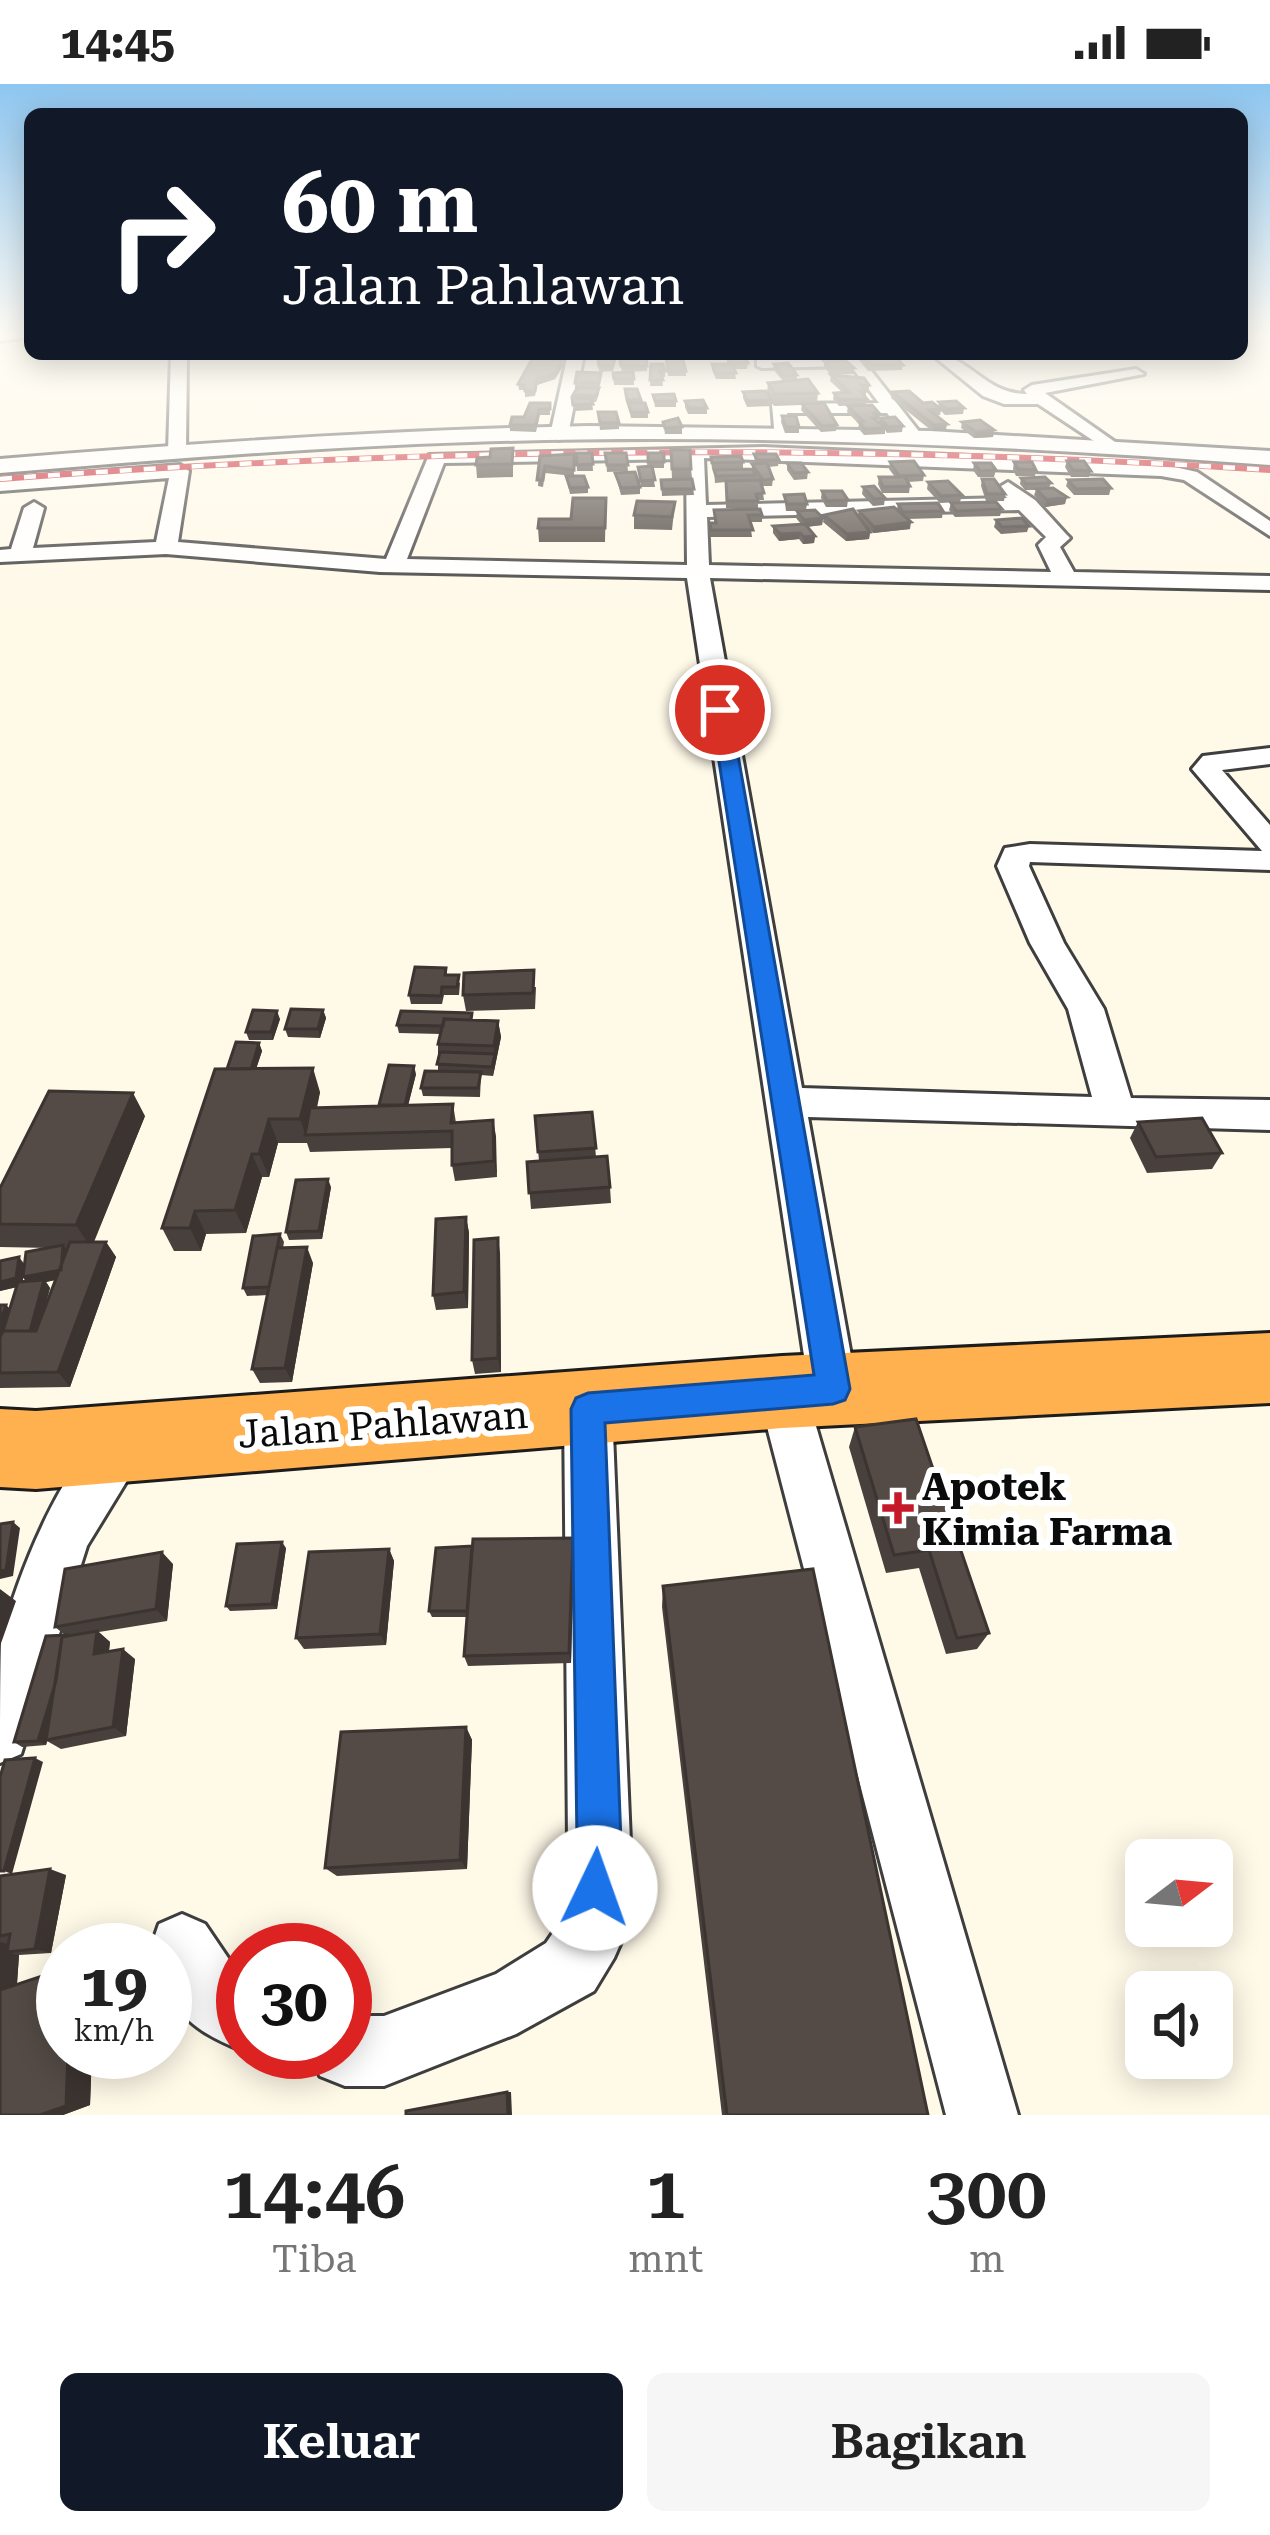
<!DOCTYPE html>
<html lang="id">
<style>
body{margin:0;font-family:"Roboto Serif",serif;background:#f6f6f6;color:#222;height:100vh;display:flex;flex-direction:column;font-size:45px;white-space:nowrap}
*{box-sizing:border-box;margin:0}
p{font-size:39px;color:#767676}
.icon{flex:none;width:66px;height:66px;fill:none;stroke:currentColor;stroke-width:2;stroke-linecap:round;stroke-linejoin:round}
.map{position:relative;height:2031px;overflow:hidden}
.details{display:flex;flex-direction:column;background:#fff;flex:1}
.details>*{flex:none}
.top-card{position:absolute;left:24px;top:24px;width:1224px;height:252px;border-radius:18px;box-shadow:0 6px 30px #0003;background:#111827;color:#fff;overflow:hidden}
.needle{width:78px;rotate:74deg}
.controls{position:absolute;left:1125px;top:1755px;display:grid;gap:24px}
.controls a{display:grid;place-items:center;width:108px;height:108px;border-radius:18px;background:#fff;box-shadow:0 6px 30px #0003;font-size:60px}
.speed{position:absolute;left:36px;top:1839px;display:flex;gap:24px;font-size:60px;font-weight:700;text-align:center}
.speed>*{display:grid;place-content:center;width:156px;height:156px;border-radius:50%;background:#fff;box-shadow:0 6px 30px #0003;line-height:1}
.speed small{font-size:30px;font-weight:400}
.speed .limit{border:18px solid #d22;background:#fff;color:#111}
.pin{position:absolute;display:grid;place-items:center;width:102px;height:102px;color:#fff;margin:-51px;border:6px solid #fff;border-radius:50%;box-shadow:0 3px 12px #0007}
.me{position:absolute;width:132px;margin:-66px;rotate:3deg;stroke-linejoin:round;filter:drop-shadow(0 0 9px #0008)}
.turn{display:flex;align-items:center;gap:42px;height:252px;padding:0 60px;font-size:54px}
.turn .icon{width:156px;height:156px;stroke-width:2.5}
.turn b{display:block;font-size:84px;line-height:102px}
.eta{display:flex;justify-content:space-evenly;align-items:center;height:204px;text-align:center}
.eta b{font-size:72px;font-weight:600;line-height:84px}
.button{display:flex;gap:24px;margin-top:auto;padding:24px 60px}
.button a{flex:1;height:138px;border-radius:18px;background:#111827;color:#fff;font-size:48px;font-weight:600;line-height:138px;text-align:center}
.button a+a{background:#f6f6f6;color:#222}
.status{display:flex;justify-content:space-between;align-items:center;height:84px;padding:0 60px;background:#fff;direction:ltr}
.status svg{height:33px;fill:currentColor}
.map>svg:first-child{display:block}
</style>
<div class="status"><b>14:45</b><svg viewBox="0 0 49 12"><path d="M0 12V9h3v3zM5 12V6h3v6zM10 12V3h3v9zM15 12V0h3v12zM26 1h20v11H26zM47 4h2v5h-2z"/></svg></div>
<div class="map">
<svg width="1270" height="2031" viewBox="0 0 1270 2031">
<rect width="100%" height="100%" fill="#fff9e8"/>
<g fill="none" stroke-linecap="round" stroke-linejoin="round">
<!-- minor casing -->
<g stroke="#3e3e3e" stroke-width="6">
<path id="minor" d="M0 250H30V253L0 257Z
M171 270H187L186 367 177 372 168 367Z
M568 270H584L568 351 559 356 550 351Z
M842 270H858L921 350V358H909L887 329H787L790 352 775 356 772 320 879 319 851 282 762 284 757 282V276Z
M931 270C970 270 983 310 1027 310L1024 306 1032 301 1136 285 1144 290 1045 309 1115 358V366L1109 367 1038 320H1004L983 312Z
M763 363 1161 380 1197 388 1270 437V452L1184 396 1161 392 704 374 706 421 1007 414 998 404 1008 398 1035 416 1066 450 1070 454 1060 463 1074 488 1270 492V506L710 494 802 1004 1092 1013 1068 925 1030 859 997 782 1005 764 1030 760 1262 767 1192 685 1203 672 1270 664V680L1222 686 1270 741V786L1030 778 1029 782 1064 859 1104 925 1131 1014 1270 1016V1046L808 1033 857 1305 850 1321 833 1327 816 1321 809 1305 687 494 380 488 166 470 0 478V466L11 465 24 424 34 418 44 424 33 464 156 458 169 394 0 407V395L180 381 189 387 178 458 386 475 429 371ZM686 375 687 481 407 475 444 379ZM1019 426 1046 453 1038 461 1051 488 709 481 707 433Z
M782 1286 799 1292 806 1308 1018 2031H946L758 1308 765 1292Z
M588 1302 605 1309 612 1325 630 1758 624 1851 614 1874 594 1907 516 1950 384 2002H345L320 1992 311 1968H345V1932H384L496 1890 546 1859 559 1840 568 1758 564 1325 571 1309Z
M125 1335 143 1342 150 1359 87 1462 21 1670 0 1679C0 1641 0 1594 1 1557 14 1499 68 1358 125 1335Z
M182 1830 205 1840 243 1896V1967C190 1945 165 1927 165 1866H150L159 1840Z"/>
</g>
<!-- tertiary casing -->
<g stroke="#3e3e3e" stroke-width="6">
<path id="tertiary" d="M589 342 930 347 1270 367V381C1004 361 738 349 471 358 314 363 157 376 0 389V375C196 359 392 346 589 342Z"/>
</g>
<!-- trunk casing -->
<g stroke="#1c1c1c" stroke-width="6">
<path id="trunk" d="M1270 1249V1319L782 1344 36 1405 0 1403V1325L36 1327 782 1272Z"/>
</g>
<!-- minor -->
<use href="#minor" fill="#fff" fill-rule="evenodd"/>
<!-- tertiary -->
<use href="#tertiary" fill="#fff" fill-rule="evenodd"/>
<!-- trunk -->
<use href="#trunk" fill="#ffb04f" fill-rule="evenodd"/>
<!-- rail casing -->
<g stroke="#c51828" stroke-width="6">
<path id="rail" d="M0 395C424 363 845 359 1270 386"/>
</g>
<!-- rail -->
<use href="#rail" stroke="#fff" stroke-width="4.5" stroke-dasharray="12" stroke-linecap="butt"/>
</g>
<!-- wall -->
<path fill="#48403c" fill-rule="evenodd" d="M597 270 616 275 613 287 599 288Z
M618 270H646L647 287 622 288Z
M720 270H729V273H732V270H749H740V273L748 279 747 285H734L736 295H716L712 286V280H727V274H720Z
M859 270 903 281 902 286 868 287 858 275Z
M666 273 686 287V292H668Z
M563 276V282L555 295 537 301 535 312 525 313V306H519L518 300Z
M824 277 854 284 853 290 831 291 824 283Z
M651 280 665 287V293H662L663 302H650Z
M774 280 797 291V296L818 309 817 319 837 341 836 347 821 348 801 326 802 321 774 322 771 318V322L747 323 743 314V308L767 309 768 299 783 297 773 285Z
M601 289 599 310 596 318H592L593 326 574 327 572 314 577 305H575V299Z
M613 289 634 295V301H614Z
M831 291 869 301V307H866V321L839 322 833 315 834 309 842 308 830 297Z
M625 305 641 316V319L648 328V334H631Z
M892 308 938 323 939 318 964 324 963 330 945 331 941 327 940 331 936 332 946 346 932 347 891 314Z
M653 311 676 317V323H655Z
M685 317 707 324V330H688L685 323Z
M550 319V331H540L536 348 510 347V341Z
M848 322 879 329 878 338 880 334 903 342 902 348 887 349 885 346V350L864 351 858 344 859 340 847 328Z
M598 328 619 339V345L600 346Z
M782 332 799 343V349H785L781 338Z
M663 338 682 343V350H665Z
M962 338 994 346 993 353 974 354 961 344Z
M513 364V393L477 394 476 381Z
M671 366 691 385 694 411 662 412 661 396H672Z
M576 369H592L593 387H577Z
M626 369 628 387 607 388 606 376Z
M648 369H664V384H652L655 403H641L638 383 647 382Z
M574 370V392L588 403V409L570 410 566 392H573L545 389 543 403 538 402 540 372Z
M754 370 779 376 778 382 768 383 773 395 772 402H762L764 416H758V424H726V398L715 399 714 386 752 385V380H755Z
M711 373 743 378V385H712Z
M1067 377 1091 387 1089 393H1071L1065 383Z
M890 378 924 391 923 397 908 398 910 402 909 409H882L878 400 879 393H895L889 385Z
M1014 378 1036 386 1035 392H1016L1013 385Z
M787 379 808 388 807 395 794 396 787 386Z
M974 379 996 386 994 393H978L973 386Z
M615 389 640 403V410L621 411Z
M1021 394 1051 399 1049 404 1065 420 1045 423 1034 411 1036 406H1025L1020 400Z
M982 395 1005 410 1004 417H986L981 402Z
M1068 396 1111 404 1109 411H1074L1066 402Z
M928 398 962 411 960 418 940 419 927 405Z
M863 403 885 414 884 421 873 422 862 410Z
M822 407 848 416 847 423H826L821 414Z
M784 411 807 420 806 426 823 434 822 441 807 443 815 452 814 459 803 460 799 455 779 457 773 449V442L801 440 796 434 797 427H786Z
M606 414 605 458H539L538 444 571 435Z
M675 418 672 446 634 445V431Z
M951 419 1002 425 1000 432 955 433 949 426Z
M898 420 943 427 942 434 907 435 910 445 873 449 867 443 870 448 869 455 846 457 823 438 824 431 858 432 859 427 897 425Z
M714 426 762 431V438H750L752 453H710V439H715Z
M996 436 1029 442 1027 448 1001 450 994 443Z
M446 884 447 891 460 899 459 911H444L442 920H411L409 911Z
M536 903 535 925 466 927 463 911Z
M323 926 326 934 320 954 288 953 285 945Z
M280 935 273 956H249L246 948Z
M473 936 498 937 501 953 493 992 481 991 480 1013 423 1012 421 1004 438 987V960L441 950 399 949 397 941Z
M259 959 262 967 256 985 320 1008 317 1024 380 1022 416 990 408 1021 453 1020 456 1039 493 1036 497 1093 455 1097 452 1081V1064L310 1068 307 1059H278L269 1093H262L246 1149 206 1150 201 1167H174L162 1144 227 985Z
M592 1028 596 1073 610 1103 611 1119 531 1125 527 1078 539 1077 535 1032Z
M145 1032 94 1158H106L116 1173 70 1303 0 1304V1221H6L10 1225 16 1203 0 1207V1177L25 1181 22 1198H26L23 1193 50 1164 0 1163V1104ZM56 1196 44 1225 50 1204 46 1198Z
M1138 1038 1222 1069 1212 1085 1147 1089 1130 1054Z
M331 1103 322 1155 289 1156 286 1148Z
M466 1133 469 1149 468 1224 436 1226 433 1211Z
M280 1150 284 1158 283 1164 313 1179 292 1298 260 1299 252 1285 268 1211 247 1212 243 1204Z
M500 1169 501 1288 475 1290 472 1276Z
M855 1343 989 1549 977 1565 946 1570 919 1484 886 1489 849 1363Z
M573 1454 574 1466 571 1579 468 1582 464 1572 467 1533H432L429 1527Z
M286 1464 277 1525 230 1527 226 1522Z
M389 1465 394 1477 386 1561 304 1565 296 1554Z
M173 1480 167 1537 99 1548 110 1558 109 1568 135 1575 126 1652 61 1665 47 1657 46 1661 22 1663 14 1658 65 1551 55 1543Z
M663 1502 928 2031H722L662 1523Z
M466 1643 472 1656 467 1785 337 1792 325 1784Z
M66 1791 51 1869 19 1871 17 1900 63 1968H92L90 2021 63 2031H0V1792Z"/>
<!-- shaded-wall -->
<path fill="#3b3431" d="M563 276V282L555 295 537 301 535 312 537 295Z
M947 340 946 346 932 347 934 341Z
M994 346 993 353 974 354 976 348Z
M1067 413 1065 420 1045 423 1047 416Z
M823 434 822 441 803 443 804 436Z
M911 438 910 445 873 449 874 443Z
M870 448 869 455 846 457 847 450Z
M800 449 799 455 779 457 780 450Z
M815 452 814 459 803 460 804 453Z
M323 926 326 934 320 954 318 945Z
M277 927 280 935 273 956 271 948Z
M498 937 501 953 493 992 494 962Z
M259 959 262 967 250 1003 247 995Z
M414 982 416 990 406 1030 405 1021Z
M313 984 320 1008 310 1051H306L300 1035Z
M133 1009 145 1032 91 1164 76 1141Z
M269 1035 278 1059 269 1093 259 1070Z
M493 1036 496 1052 497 1093 494 1077Z
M252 1070 262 1093 246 1149 235 1126Z
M328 1095 331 1103 322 1155 319 1147Z
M195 1127 206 1150 201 1167 190 1144Z
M466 1133 469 1149 468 1224 464 1208Z
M498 1154 500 1169 501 1288 498 1274Z
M106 1158 116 1173 70 1303 58 1288Z
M63 1161 69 1169 66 1193 46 1198 50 1204 36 1255 30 1248 29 1201 23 1193Z
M307 1163 313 1179 292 1298 285 1284Z
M19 1173 25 1181 22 1202 0 1207V1198Z
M6 1221 13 1228 0 1265V1239Z
M13 1438 20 1444 13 1492 0 1495V1487Z
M573 1454 574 1466 571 1579 569 1569Z
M282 1458 286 1464 277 1525 272 1520Z
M389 1465 394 1477 386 1561 380 1550Z
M162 1468 173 1480 167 1537 156 1525Z
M0 1505 16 1517 0 1562Z
M97 1547 110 1558 107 1581 94 1570Z
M69 1551 75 1556 46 1661 38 1657Z
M123 1565 135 1575 126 1652 113 1643Z
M466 1643 472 1656 467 1785 460 1776Z
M35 1674 43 1678 12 1790 4 1787Z
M50 1785 66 1791 51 1869 35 1865Z
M0 1858 19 1863 7 1868 19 1871 16 1913 0 1911Z
M68 1968H92L90 2021 63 2031H40Z
M507 2008H511L512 2031H508Z"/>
<!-- building -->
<path fill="#544b46" stroke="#3b3431" stroke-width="3" d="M597 270H616L613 282H599Z
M619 270H646L647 282H621Z
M860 270H893L903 281H869Z
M666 273H682L686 287H668Z
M727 273H745L748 279H730Z
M532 275 563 276 555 289 537 295 535 307H525L524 301 518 300Z
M845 276 854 284 832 285 824 277Z
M788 279 797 291 784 292 774 280Z
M651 280H663L665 287H660L663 296H650Z
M712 280H732L736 289 716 290Z
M577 288 601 289 599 299H575Z
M633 288 634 295H614L613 289Z
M831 291 864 294 869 301H861L866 307H860L867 315 839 316 834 309 849 308Z
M808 295 818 309 775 310 768 299Z
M577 304H599L596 312 573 311Z
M625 305H637L641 316H627Z
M766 307 771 316 748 317 743 308Z
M909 307 923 319 932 318 941 325 929 326 947 340 934 341 892 308Z
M674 310 676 317H655L653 311Z
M572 314H591L593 320 573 321Z
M703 316 707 324H689L685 317Z
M956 317 964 324 946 325 939 318Z
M530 319H550V325H539L536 341H510L512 333H524Z
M628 319H645L648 328H631Z
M824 319 837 341 822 342 802 320Z
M872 321 879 329H874L879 334H873L886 344 865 345 859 338 863 337 848 322Z
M598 328H616L619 339H600Z
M782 332H796L799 343H786Z
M895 333 903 342 888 343 880 334Z
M678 334 682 343 665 344 663 338Z
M980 336 994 346 976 348 962 338Z
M513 364 512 380 476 381 477 374 490 373 491 365Z
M671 366H690L691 385H672Z
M576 369H592L593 380 577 381Z
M605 369H626L628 381H607Z
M648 369H664V378H648Z
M574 370V386L545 382 543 396H537L540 372Z
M754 370H776L779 376H757Z
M741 372 743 378 712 379 711 373Z
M914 377 924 391 899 392 890 378Z
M1067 377H1084L1091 387 1073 386Z
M1014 378H1032L1036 386 1018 385Z
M767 379 773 395 763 396 752 380Z
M787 379H801L808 388 794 389Z
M974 379H991L996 386 980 387Z
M652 382 655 396 641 397 638 383Z
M753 385 755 391 716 392 714 386Z
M635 388 640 403 621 404 615 389Z
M566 392H584L588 403 570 404Z
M879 393H905L910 402 883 403Z
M1045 393 1051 399 1026 400 1021 394Z
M692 395 694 405H662L661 396Z
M982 395H994L1005 410H987Z
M1103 395 1111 404 1076 405 1068 396Z
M760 396 764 409 756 410 758 417H727L726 397Z
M948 397 962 411 941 412 928 398Z
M874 402 885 414 874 415 863 403Z
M1053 404 1067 413 1047 416 1036 405Z
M822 407H842L848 416 827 417Z
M804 410 807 420H787L784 411Z
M573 414H606L605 444H538L539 435H571Z
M637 417 675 418 672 433 634 431Z
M996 418 1002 425 956 427 951 419Z
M938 419 943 427 903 428 898 420Z
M894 423 911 438 874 443 859 427Z
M760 425 762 431H748L753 446H711L710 439H716L714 426Z
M853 425 870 448 847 450 824 431Z
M815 426 823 434 804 436 797 427Z
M1022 434 1029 442 1002 443 996 436Z
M805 440 815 452 804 453 800 449 780 450 773 442Z
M415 883 446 884 445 891H459L457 903H442L441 912 409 911Z
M534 886 533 909 463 911 464 889Z
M291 925 323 926 318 945H285Z
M253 926 277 927 271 948H246Z
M401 927 472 929 471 936 444 935 443 942 397 941Z
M444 935 498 937 494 962 438 960Z
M236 958 259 959 251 985H227Z
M440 968 495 970 492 983 437 980Z
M389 981 414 982 405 1021H379Z
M313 984 300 1035H269L259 1070H252L235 1126 195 1127 190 1144H162L215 985Z
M425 987 481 988 478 1004H421Z
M49 1007 133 1009 76 1141 0 1140V1104Z
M453 1020 451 1039 493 1036 494 1077 452 1081V1047L305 1051 310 1024Z
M592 1028 596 1064 538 1068 535 1032Z
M1202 1034 1222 1069 1156 1073 1138 1038Z
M607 1072 610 1103 529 1109 527 1078Z
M328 1095 319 1147 286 1148 296 1096Z
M466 1133 464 1208 433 1211 436 1135Z
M280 1150 269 1203 243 1204 253 1152Z
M498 1154V1274L472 1276 474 1156Z
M70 1158H106L58 1288 0 1289V1253L3 1247H36Z
M63 1161 61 1186 23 1193 26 1168Z
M307 1163 285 1284 252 1285 277 1164Z
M19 1173 16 1194 0 1198V1177Z
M44 1196 30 1247H3L18 1198Z
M0 1221H6L0 1239Z
M916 1335 989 1549 957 1554 929 1466 894 1471 855 1343Z
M13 1438 6 1486 0 1487V1440Z
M573 1454 569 1569 464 1572 473 1455Z
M282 1458 272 1520 226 1522 237 1460Z
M472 1462 467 1527H429L436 1464Z
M389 1465 380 1550 296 1554 309 1468Z
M162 1468 156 1525 55 1543 65 1485Z
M813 1485 928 2031H727L663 1502Z
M97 1547 94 1570 123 1565 113 1643 46 1656 62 1553Z
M69 1551 62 1553 56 1597 38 1657 14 1658 46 1552Z
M466 1643 460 1776 325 1784 341 1648Z
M35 1674 4 1787H0V1693L5 1676Z
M50 1785 35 1865 7 1868 10 1850 0 1852V1792Z
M63 1885V1968H68L66 2022 40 2031H0V1906Z
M507 2008 508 2031H406V2027Z"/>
<!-- sky -->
<linearGradient id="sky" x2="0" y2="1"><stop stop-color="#8ec6f0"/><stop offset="0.47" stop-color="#fffcf5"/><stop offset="1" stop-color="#fffcf5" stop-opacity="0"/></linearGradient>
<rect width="1270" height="534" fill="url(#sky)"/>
<!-- route -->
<path fill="#1a73e8" stroke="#114b97" stroke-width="3" d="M720 620 730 626 850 1305 845 1316 833 1320 605 1339 621 1758 617 1804 611 1820 595 1827 579 1820 572 1804 577 1758 571 1325 576 1314 588 1309 814 1291 711 626Z"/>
<!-- markers -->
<path fill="#c51828" stroke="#fff" stroke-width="4.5" d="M892 1406h12v12h12v12h-12v12h-12v-12h-12v-12h12z"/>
<g text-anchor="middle" stroke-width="12" stroke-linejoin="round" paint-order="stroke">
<!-- near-street labels -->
<g font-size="39" fill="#0b0b0b" stroke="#fff">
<text transform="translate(383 1340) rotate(-4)" y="14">Jalan Pahlawan</text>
</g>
<!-- near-poi labels -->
<g font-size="39" font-weight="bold" fill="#0b0b0b" stroke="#fff" text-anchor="start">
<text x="922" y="1416">Apotek<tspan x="922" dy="45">Kimia Farma</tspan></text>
</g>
</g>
</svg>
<div class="controls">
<a><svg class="needle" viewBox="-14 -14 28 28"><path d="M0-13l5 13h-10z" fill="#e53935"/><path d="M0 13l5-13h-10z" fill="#767676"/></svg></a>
<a><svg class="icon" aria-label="sound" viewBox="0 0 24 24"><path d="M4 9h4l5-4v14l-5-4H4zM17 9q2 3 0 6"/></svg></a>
</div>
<div class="speed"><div>19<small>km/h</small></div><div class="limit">30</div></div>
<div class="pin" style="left:720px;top:626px;background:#d93025"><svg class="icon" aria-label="arrive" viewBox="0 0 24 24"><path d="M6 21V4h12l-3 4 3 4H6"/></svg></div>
<svg class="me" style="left:595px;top:1804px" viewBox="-20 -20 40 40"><circle r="19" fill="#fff"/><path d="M0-13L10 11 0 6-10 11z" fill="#1a73e8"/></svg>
<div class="top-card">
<div class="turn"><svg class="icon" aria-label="right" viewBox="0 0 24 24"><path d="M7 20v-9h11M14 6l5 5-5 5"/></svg><div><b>60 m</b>Jalan Pahlawan</div></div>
</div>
</div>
<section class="details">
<div class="eta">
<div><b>14:46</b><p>Tiba</p></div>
<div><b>1</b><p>mnt</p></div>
<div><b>300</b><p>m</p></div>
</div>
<div class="button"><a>Keluar</a><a>Bagikan</a></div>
</section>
